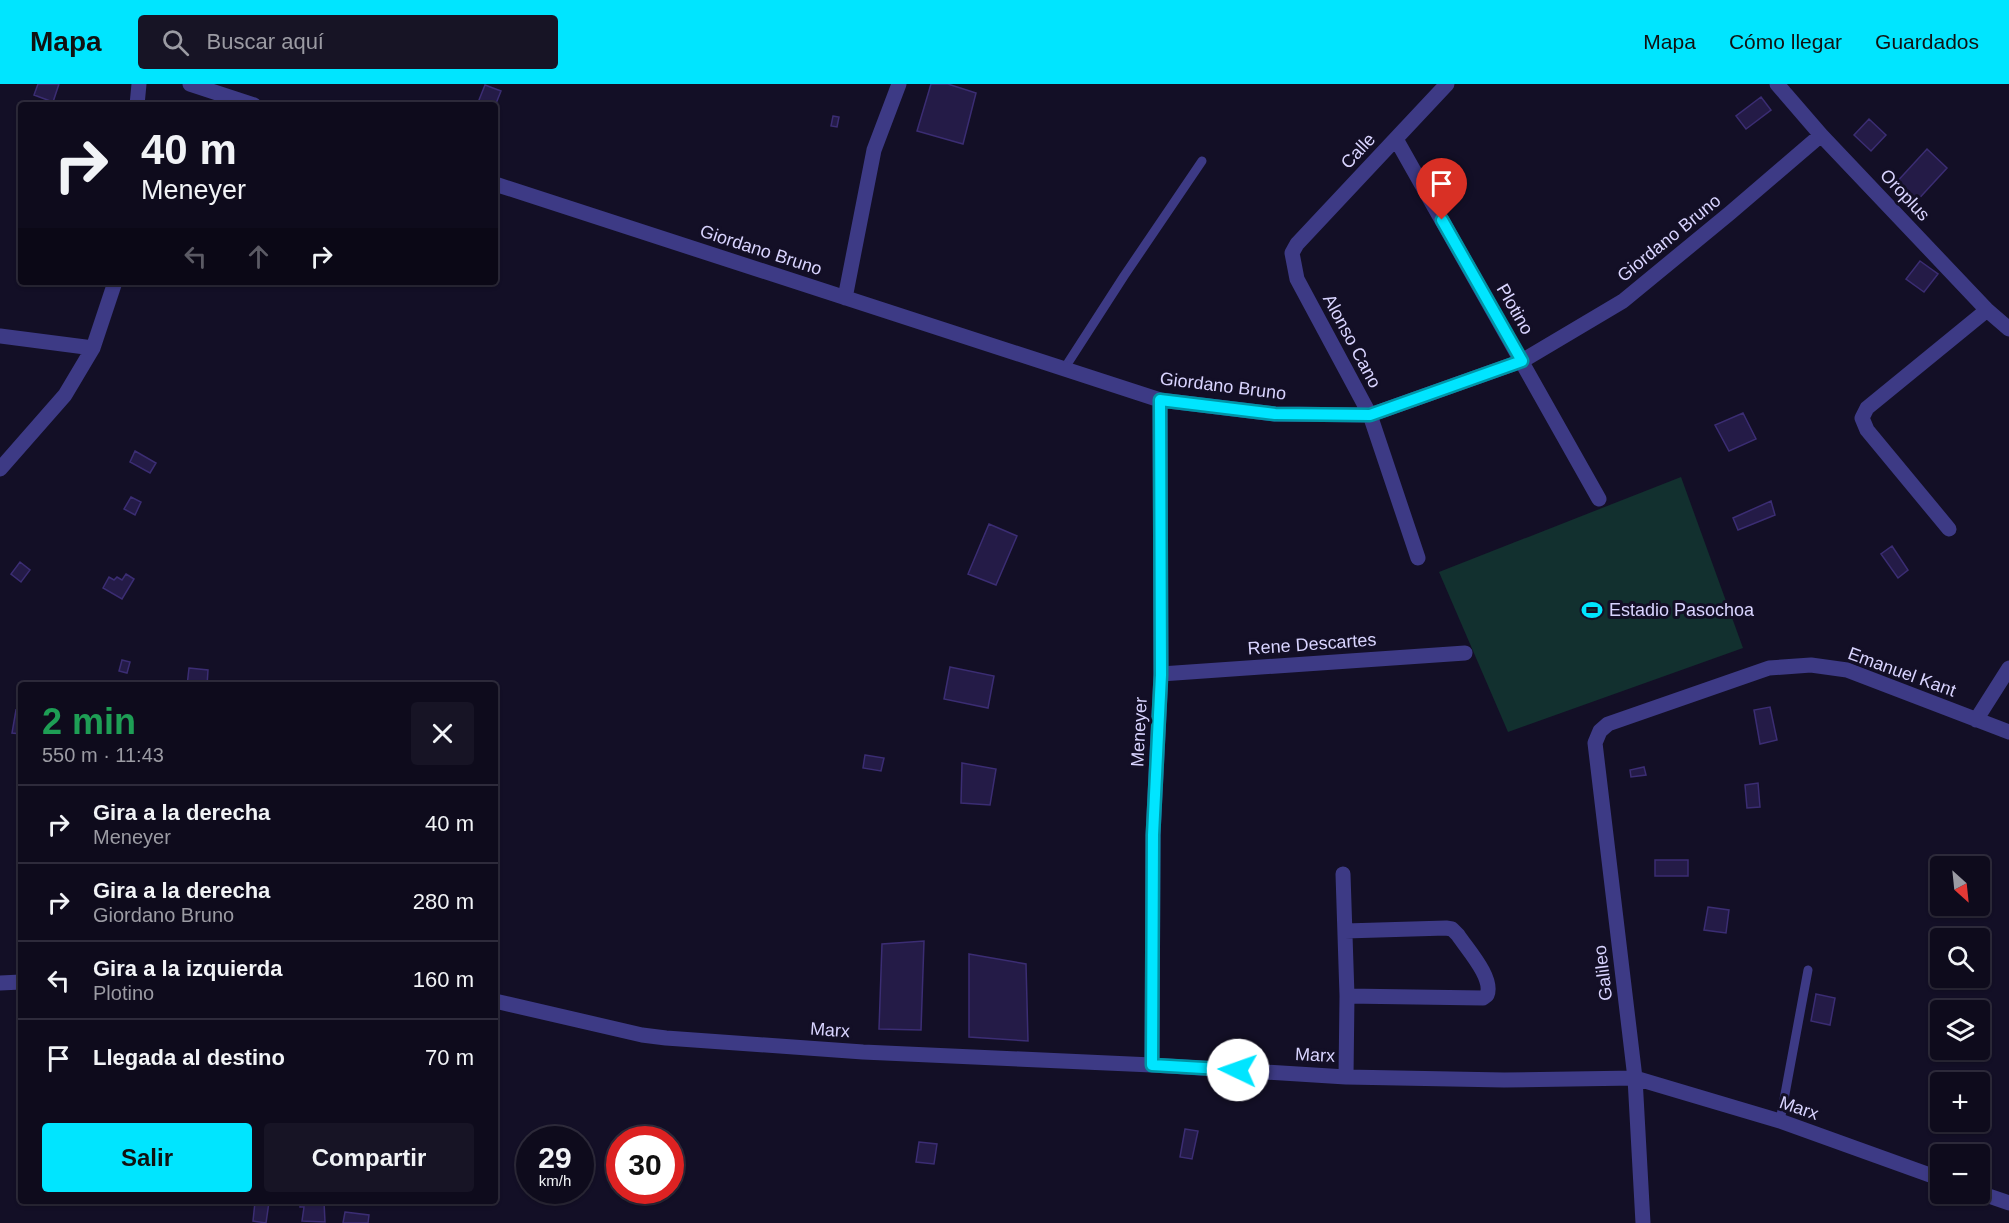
<!DOCTYPE html>
<html lang="es">
<meta charset="utf-8">
<style>
body{margin:0;font-family:Helvetica,sans-serif;background:#171425;color:#f1f3f6;height:100vh;display:flex;flex-direction:column;font-size:22px;white-space:nowrap}
*{box-sizing:border-box;margin:0}
p{font-size:20px;color:#9b9ba3}
.icon{flex:none;width:33px;height:33px;fill:none;stroke:currentColor;stroke-width:2;stroke-linecap:round;stroke-linejoin:round}
.map{position:relative;flex:1;overflow:hidden}
.side{position:absolute;left:18px;top:598px;width:480px;height:522px;display:flex;flex-direction:column;background:#0e0b1c;border-radius:6px;box-shadow:0 2px 4px #0004,0 0 0 2px #2e2b3b}
.side>*{flex:none}
.guide{position:absolute;left:18px;top:18px;width:480px;height:183px;border-radius:6px;box-shadow:0 2px 4px #0004,0 0 0 2px #2e2b3b;background:#0e0b1c;color:#f1f3f6;overflow:hidden}
.needle{width:39px;rotate:153deg}
.tools{position:absolute;left:1930px;top:772px;display:grid;gap:12px}
.tools a{display:grid;place-items:center;width:60px;height:60px;border-radius:6px;background:#0e0b1c;box-shadow:0 2px 4px #0004,0 0 0 2px #2e2b3b;font-size:30px}
.speed{position:absolute;left:516px;top:1042px;display:flex;gap:12px;font-size:30px;font-weight:700;text-align:center}
.speed>*{display:grid;place-content:center;width:78px;height:78px;border-radius:50%;background:#0e0b1c;box-shadow:0 2px 4px #0004,0 0 0 2px #2e2b3b;line-height:1}
.speed small{font-size:15px;font-weight:400}
.speed .limit{border:9px solid #d22;background:#fff;color:#111}
.pin{position:absolute;display:grid;place-items:center;width:51px;height:51px;color:#fff;margin:-62px -26px;border-radius:50% 50% 50% 0;rotate:-45deg;box-shadow:0 0 6px #0007}
.pin .icon{rotate:45deg}
.me{position:absolute;width:66px;margin:-33px;rotate:273deg;stroke-linejoin:round;filter:drop-shadow(0 0 4px #0008)}
.turn{display:flex;align-items:center;gap:21px;height:126px;padding:0 24px;font-size:27px}
.turn .icon{width:78px;height:78px;stroke-width:2.5}
.turn b{display:block;font-size:42px;line-height:51px}
.lanes{display:flex;align-items:center;height:57px;padding:0 24px;background:#0003;justify-content:center;gap:30px;direction:ltr}
.lanes .off{opacity:.35}
.round{display:grid;place-items:center;flex:none;width:63px;height:63px;border-radius:6px;background:#171425}
.headline{display:flex;align-items:center;justify-content:space-between;height:102px;padding:0 24px}
h1{font-size:36px;font-weight:800;line-height:45px;color:#1e9e55}
.action{display:flex;gap:12px;margin-top:auto;padding:12px 24px}
.action a{flex:1;height:69px;border-radius:6px;background:#00e5ff;color:#111;font-size:24px;font-weight:800;line-height:69px;text-align:center}
.action a+a{background:#171425;color:#f1f3f6}
ul{padding:0;list-style:none}
li{display:flex;align-items:center;gap:18px;height:78px;padding:0 24px;border-top:2px solid #2e2b3b}
li div{flex:1}
li b{display:block;font-size:22px}
li em{font-style:normal}
header{display:flex;align-items:center;gap:36px;box-sizing:border-box;height:84px;padding:0 30px;background:#00e5ff;color:#111}
header strong{font-size:28px}
nav{display:flex;gap:33px;margin-inline-start:auto;font-size:21px}
.search{width:420px;height:54px;background:#171425;display:flex;align-items:center;gap:15px;box-sizing:border-box;padding:0 21px;border-radius:6px;color:#9b9ba3;font-size:22px}
.map>svg:first-child{display:block}
</style>
<header>
<strong>Mapa</strong>
<div class="search"><svg class="icon" aria-label="search" viewBox="0 0 24 24"><circle cx="10" cy="10" r="6"/><path d="M15 15l6 6"/></svg>Buscar aquí</div>
<nav><a>Mapa</a><a>Cómo llegar</a><a>Guardados</a></nav>
</header>
<div class="map">
<svg width="2009" height="1139" viewBox="0 0 2009 1139">
<rect width="100%" height="100%" fill="#130f26"/>
<!-- green -->
<path fill="#12302f" d="M1681 393 1743 564 1508 648 1439 488Z"/>
<!-- building -->
<path fill="#241b47" stroke="#3b2d73" stroke-width="1.5" d="M38 0H59L53 18 34 11Z
M931 0H948L976 9 963 60 917 47Z
M485 1 501 7 495 22 477 21Z
M1761 13 1771 26 1746 45 1736 32Z
M833 32 839 33 837 43 831 42Z
M1869 35 1886 51 1871 67 1854 51Z
M1927 65 1947 84 1914 120 1894 101Z
M1920 177 1938 190 1924 208 1906 195Z
M1743 329 1756 355 1729 367 1715 341Z
M135 367 156 379 150 389 130 378Z
M131 413 141 418 135 431 124 425Z
M1771 417 1775 431 1738 446 1733 434Z
M989 440 1017 452 996 501 968 490Z
M1892 462 1908 486 1898 494 1881 470Z
M20 478 30 486 21 498 11 490Z
M126 490 134 495 122 515 103 504 109 493 114 496 117 493 122 496Z
M122 576 130 578 127 589 119 587Z
M950 583 994 592 988 624 944 615Z
M189 584 208 586 207 602H187Z
M1770 623 1777 656 1760 660 1754 626Z
M16 626 21 627V650L12 649Z
M865 671 884 674 881 687 863 684Z
M962 679 996 685 990 721 961 719Z
M1644 683 1646 691 1631 693 1630 686Z
M1758 699 1760 723 1747 724 1745 701Z
M1655 776H1688V792H1655Z
M1708 823 1729 826 1726 849 1704 846Z
M924 857 921 946 879 945 882 860Z
M969 870 1026 880 1028 957 969 953Z
M1816 910 1835 914 1830 941 1811 937Z
M1185 1045 1198 1047 1192 1075 1180 1073Z
M919 1058 937 1060 934 1080 916 1078Z
M255 1118H269L266 1139 253 1137Z
M300 1118H324L325 1138 302 1137 304 1123H300Z
M345 1128 369 1131 368 1139H343Z"/>
<g fill="none" stroke-linecap="round" stroke-linejoin="round">
<!-- service -->
<path stroke="#3d3a85" stroke-width="9" d="M1064 285 1124 192 1202 77
M1780 1037 1808 886"/>
<!-- minor -->
<path stroke="#3d3a85" stroke-width="15" d="M190 0 254 21
M1777 0 1821 51 1987 226 2009 245
M137 21 139 0
M1396 55 1599 415
M495 100 1160 316 1275 330 1370 331 1522 277 1623 217 1730 129 1821 51
M845 214 874 66 899 0
M0 252 93 264
M0 385 65 311 93 264 115 198
M1949 445 1867 346 1862 334 1867 324 1987 226
M1418 474 1370 331 1297 195 1292 169 1297 160 1447 0
M1161 590 1465 569
M1976 636 2009 584
M1343 790 1347 912 1346 993
M1345 847 1446 844 1452 845 1458 851C1467 865 1494 894 1487 911L1483 914 1347 912
M0 899 21 898
M495 917 642 951 666 954 863 968 1152 981 1346 993 1504 996 1635 994 1780 1037 1941 1095
M1152 981 1153 751 1161 590 1160 316
M1980 1109 2009 1119
M1643 1139 1635 994 1595 659 1600 647 1608 640 1769 584 1811 581 1847 586 2009 648"/>
</g>
<g fill="none" stroke-linecap="round" stroke-linejoin="round">
<!-- route casing -->
<g stroke="#0095a6" stroke-width="15">
<path id="route" d="M1238 986 1152 981 1153 751 1161 591 1160 316 1275 330 1370 331 1522 277 1442 136"/>
</g>
<!-- route -->
<use href="#route" stroke="#00e5ff" stroke-width="10"/>
</g>
<!-- icons -->
<defs>
<g id="stadium-bare" transform="scale(1.62)"><path d="M0-5a6.5 5 0 1 0 0 10a6.5 5 0 1 0 0-10ZM-3.5-1.8h7v3.6h-7Z" fill="#00e5ff" stroke="#130f26" stroke-width="2.5" paint-order="stroke"/></g>
</defs>
<g fill-rule="evenodd">
<use href="#stadium-bare" x="1592" y="526"/>
</g>
<g text-anchor="middle" stroke-width="6" stroke-linejoin="round" paint-order="stroke">
<!-- street labels -->
<g font-size="18" fill="#d9d4ff" stroke="#130f26">
<text transform="translate(1358 67) rotate(-47)" y="6">Calle</text>
<text transform="translate(1905 111) rotate(47)" y="6">Oroplus</text>
<text transform="translate(1669 154) rotate(-39)" y="6">Giordano Bruno</text>
<text transform="translate(761 166) rotate(18)" y="6">Giordano Bruno</text>
<text transform="translate(1515 225) rotate(60)" y="6">Plotino</text>
<text transform="translate(1352 257) rotate(62)" y="6">Alonso Cano</text>
<text transform="translate(1223 302) rotate(7)" y="6">Giordano Bruno</text>
<text transform="translate(1312 560) rotate(-4)" y="6">Rene Descartes</text>
<text transform="translate(1902 588) rotate(20)" y="6">Emanuel Kant</text>
<text transform="translate(1139 648) rotate(-87)" y="6">Meneyer</text>
<text transform="translate(1603 889) rotate(-97)" y="6">Galileo</text>
<text transform="translate(830 946) rotate(4)" y="6">Marx</text>
<text transform="translate(1315 971) rotate(3)" y="6">Marx</text>
<text transform="translate(1799 1024) rotate(19)" y="6">Marx</text>
</g>
<!-- poi labels -->
<g font-size="18" fill="#d9d4ff" stroke="#130f26" text-anchor="start">
<text x="1609" y="532">Estadio Pasochoa</text>
</g>
</g>
</svg>
<div class="tools">
<a><svg class="needle" viewBox="-14 -14 28 28"><path d="M0-13l5 13h-10z" fill="#e53935"/><path d="M0 13l5-13h-10z" fill="#9b9ba3"/></svg></a>
<a><svg class="icon" aria-label="search" viewBox="0 0 24 24"><circle cx="10" cy="10" r="6"/><path d="M15 15l6 6"/></svg></a>
<a><svg class="icon" aria-label="layers" viewBox="0 0 24 24"><path d="M12 4l9 5-9 5-9-5zM3 14l9 5 9-5"/></svg></a>
<a>+</a>
<a>−</a>
</div>
<div class="speed"><div>29<small>km/h</small></div><div class="limit">30</div></div>
<div class="pin" style="left:1442px;top:136px;background:#d93025"><svg class="icon" aria-label="arrive" viewBox="0 0 24 24"><path d="M6 21V4h12l-3 4 3 4H6"/></svg></div>
<svg class="me" style="left:1238px;top:986px" viewBox="-20 -20 40 40"><circle r="19" fill="#fff"/><path d="M0-13L10 11 0 6-10 11z" fill="#00e5ff"/></svg>
<div class="guide">
<div class="turn"><svg class="icon" aria-label="right" viewBox="0 0 24 24"><path d="M7 20v-9h11M14 6l5 5-5 5"/></svg><div><b>40 m</b>Meneyer</div></div>
<div class="lanes"><svg class="icon off" aria-label="left" viewBox="0 0 24 24"><path d="M17 20v-9H6M10 6l-5 5 5 5"/></svg><svg class="icon off" aria-label="ahead" viewBox="0 0 24 24"><path d="M12 20V5M6 11l6-6 6 6"/></svg><svg class="icon" aria-label="right" viewBox="0 0 24 24"><path d="M7 20v-9h11M14 6l5 5-5 5"/></svg></div>
</div>
<section class="side">
<div class="headline"><div><h1>2 min</h1><p>550 m · 11:43</p></div><a class="round"><svg class="icon" aria-label="close" viewBox="0 0 24 24"><path d="M6 6l12 12M18 6L6 18"/></svg></a></div>
<ul>
<li><svg class="icon" aria-label="right" viewBox="0 0 24 24"><path d="M7 20v-9h11M14 6l5 5-5 5"/></svg><div><b>Gira a la derecha</b><p>Meneyer</p></div><em>40 m</em></li>
<li><svg class="icon" aria-label="right" viewBox="0 0 24 24"><path d="M7 20v-9h11M14 6l5 5-5 5"/></svg><div><b>Gira a la derecha</b><p>Giordano Bruno</p></div><em>280 m</em></li>
<li><svg class="icon" aria-label="left" viewBox="0 0 24 24"><path d="M17 20v-9H6M10 6l-5 5 5 5"/></svg><div><b>Gira a la izquierda</b><p>Plotino</p></div><em>160 m</em></li>
<li><svg class="icon" aria-label="arrive" viewBox="0 0 24 24"><path d="M6 21V4h12l-3 4 3 4H6"/></svg><div><b>Llegada al destino</b></div><em>70 m</em></li>
</ul>
<div class="action"><a>Salir</a><a>Compartir</a></div>
</section>
</div>
